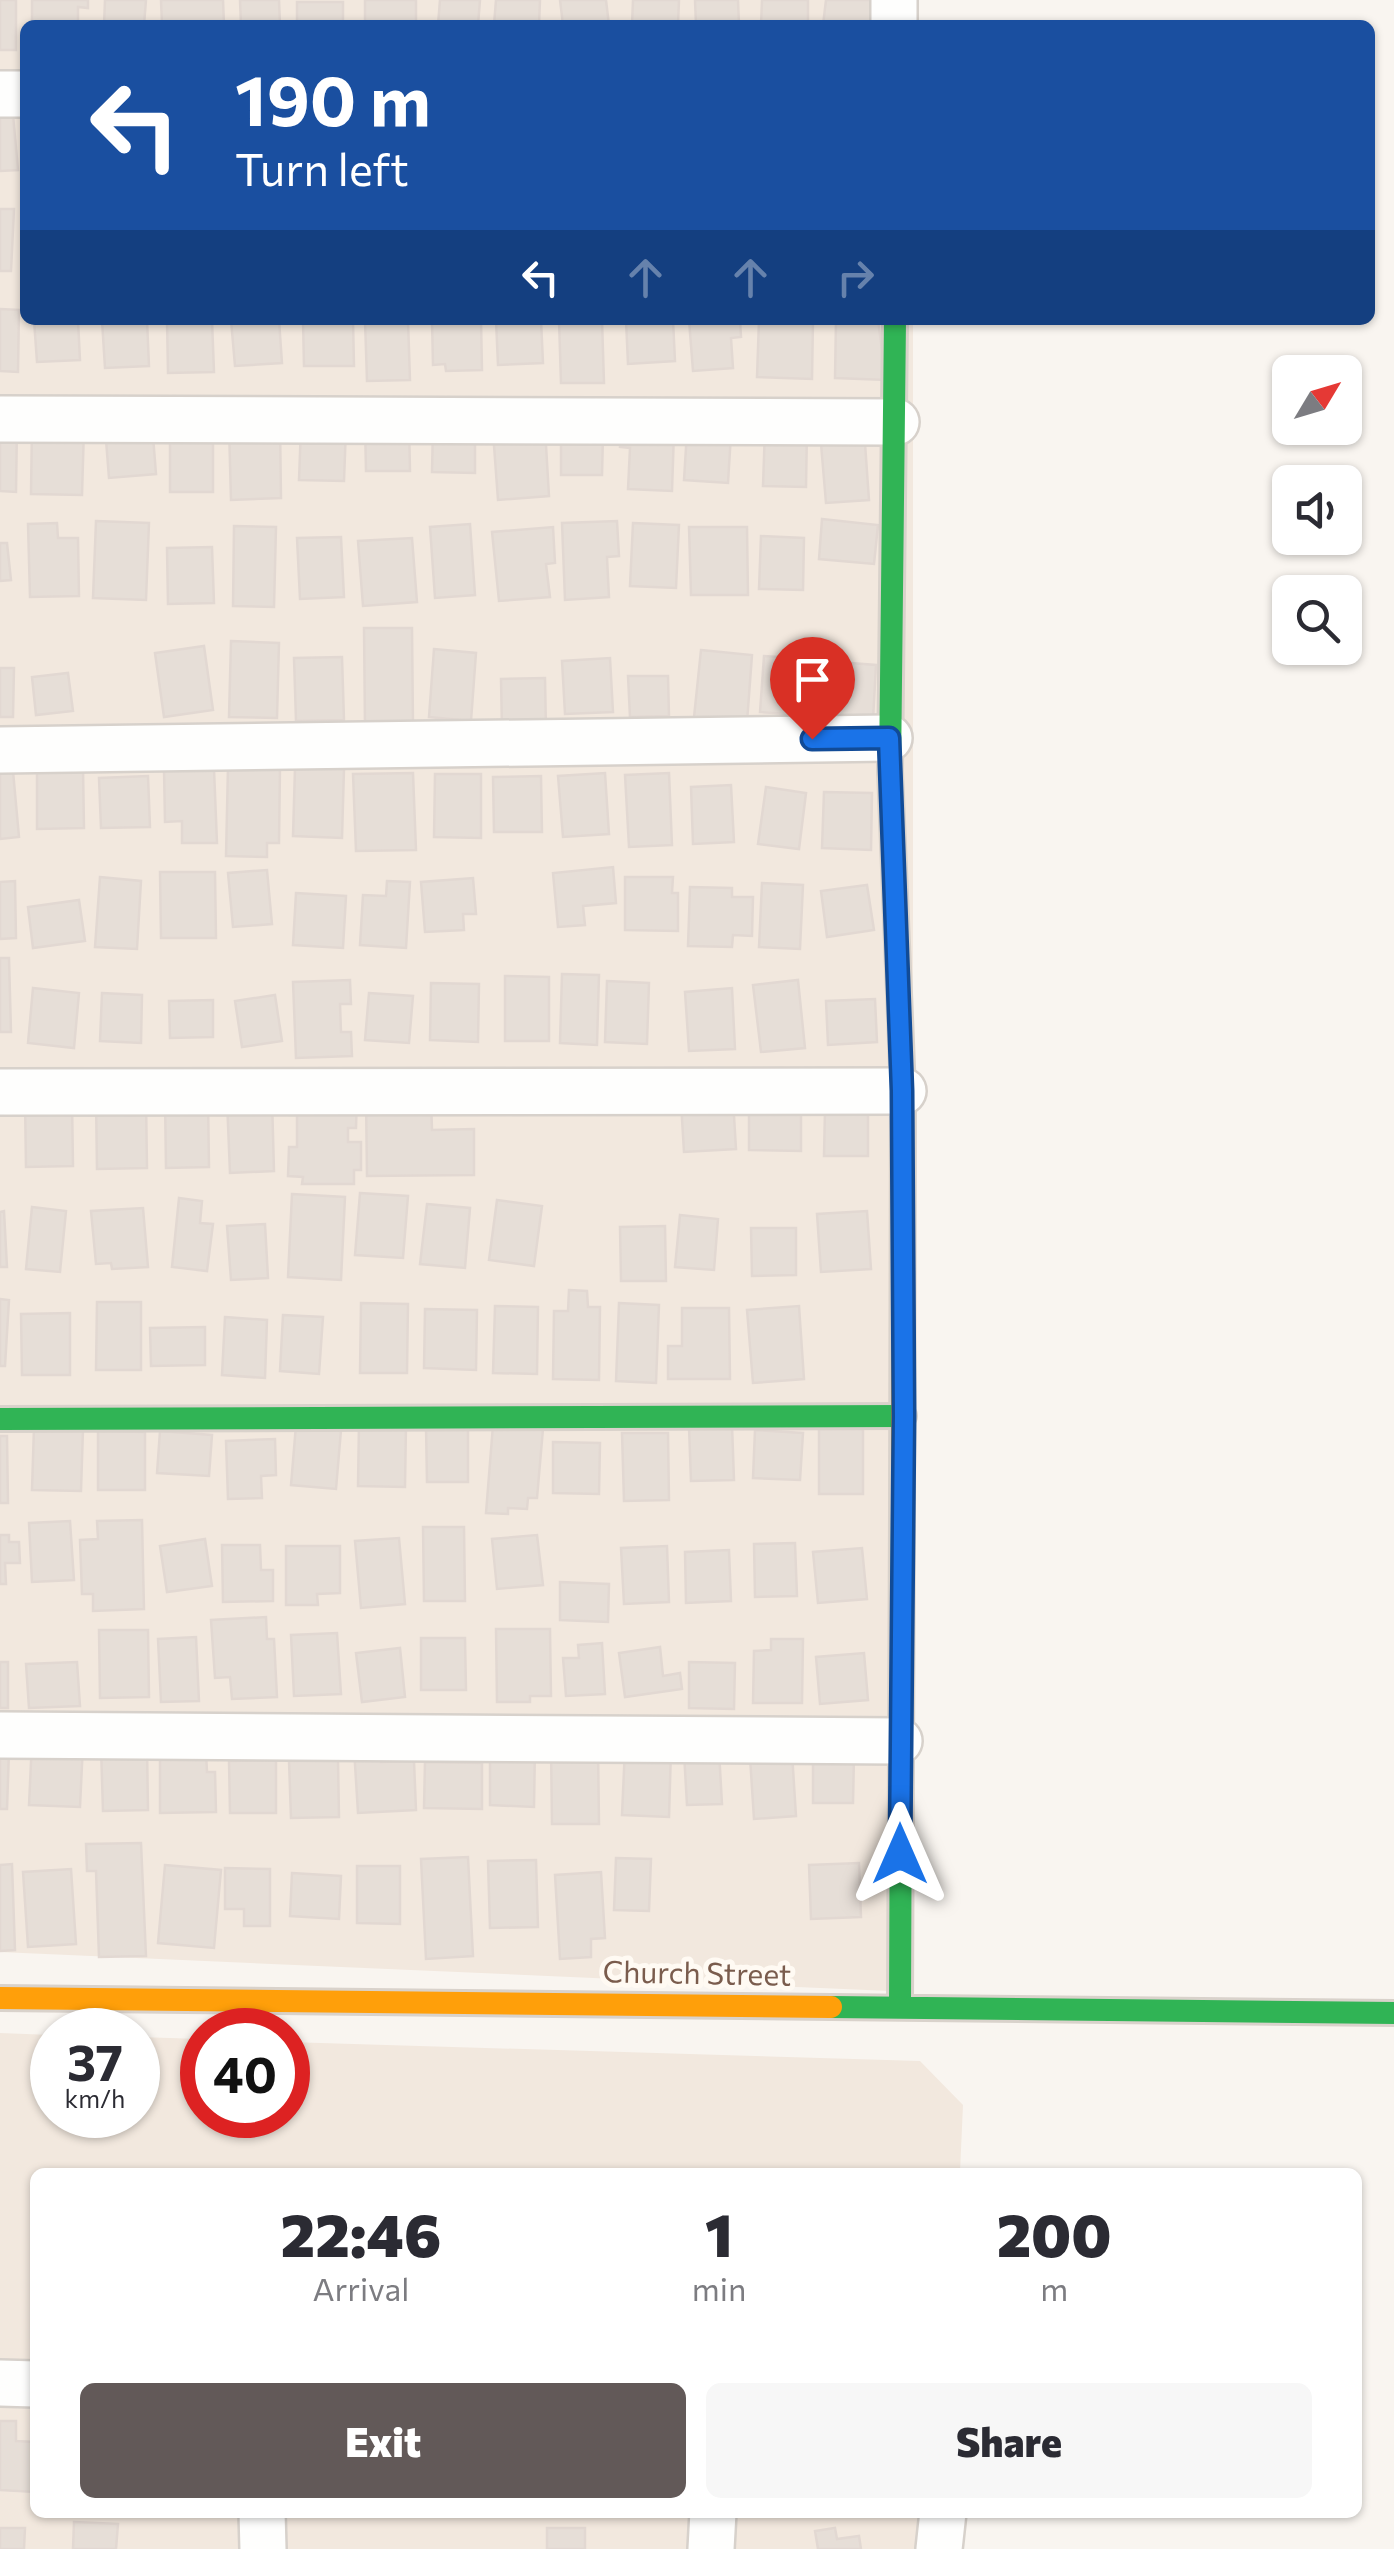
<!DOCTYPE html>
<style>
body{margin:0;font-family:Commissioner,sans-serif;background:#f7f7f7;color:#2b2b33;height:100vh;display:flex;flex-direction:column;font-size:38px;white-space:nowrap}
*{box-sizing:border-box;margin:0}
p{font-size:32px;color:#7c7c81}
.icon{flex:none;width:55px;height:55px;fill:none;stroke:currentColor;stroke-width:2;stroke-linecap:round;stroke-linejoin:round}
.map{position:relative;flex:1;overflow:hidden}
.side{position:absolute;left:30px;top:2168px;width:1332px;height:350px;display:flex;flex-direction:column;background:#fff;border-radius:15px;box-shadow:0 2px 8px #0004}
.side>*{flex:none}
.top-card{position:absolute;left:20px;top:20px;width:1355px;height:305px;border-radius:15px;box-shadow:0 2px 8px #0004;background:#1a4fa0;color:#fff;overflow:hidden}
.needle{width:65px;rotate:52deg}
.tools{position:absolute;left:1272px;top:355px;display:grid;gap:20px}
.tools a{display:grid;place-items:center;width:90px;height:90px;border-radius:15px;background:#fff;box-shadow:0 2px 8px #0004;font-size:50px}
.speed{position:absolute;left:30px;top:2008px;display:flex;gap:20px;font-size:50px;font-weight:700;text-align:center}
.speed>*{display:grid;place-content:center;width:130px;height:130px;border-radius:50%;background:#fff;box-shadow:0 2px 8px #0004;line-height:1}
.speed small{font-size:25px;font-weight:400}
.speed .limit{border:15px solid #d22;background:#fff;color:#111}
.pin{position:absolute;display:grid;place-items:center;width:85px;height:85px;color:#fff;margin:-102px -42px;border-radius:50% 50% 50% 0;rotate:-45deg;box-shadow:0 0 10px #0007}
.pin .icon{rotate:45deg}
.me{position:absolute;width:110px;margin:-55px;rotate:0deg;stroke-linejoin:round;filter:drop-shadow(0 0 8px #0008)}
.turn{display:flex;align-items:center;gap:35px;height:210px;padding:0 50px;font-size:45px}
.turn .icon{width:130px;height:130px;stroke-width:2.5}
.turn b{display:block;font-size:70px;line-height:85px}
.lanes{display:flex;align-items:center;height:95px;padding:0 50px;background:#0003;justify-content:center;gap:50px;direction:ltr}
.lanes .off{opacity:.35}
.eta{display:flex;justify-content:space-evenly;align-items:center;height:170px;text-align:center}
.eta b{font-size:60px;font-weight:800;line-height:70px}
.primary-button{display:flex;gap:20px;margin-top:auto;padding:20px 50px}
.primary-button a{flex:1;height:115px;border-radius:15px;background:#625958;color:#fff;font-size:40px;font-weight:800;line-height:115px;text-align:center}
.primary-button a+a{background:#f7f7f7;color:#2b2b33}
.map>svg:first-child{display:block}
</style>
<div class="map">
<svg width="1394" height="2549" viewBox="0 0 1394 2549">
<rect width="100%" height="100%" fill="#f9f5f0"/>
<!-- residential -->
<path fill="#f2e8de" d="M0 0H913V25H25V320H913V1992L0 1952Z
M0 2033 52 2035V2115H138V2037L202 2039V2115H288V2042L920 2061 963 2105 960 2172H35V2512H947L946 2549H0Z"/>
<!-- building -->
<path fill="#e6ded7" stroke="#e2d8d2" stroke-width="2.5" d="M0 0H16V50H0Z
M32 0H88V8L78 7V25H32Z
M105 0H146L144 25H104Z
M161 0H223L224 25H162Z
M240 0H279L280 25H241Z
M365 0H416V25H365Z
M440 0H480L478 25H438Z
M496 0H540L539 25H494Z
M560 0H606L609 25H563Z
M633 0H679L678 25H632Z
M695 0H738L739 25H696Z
M762 0H808V25H761Z
M826 0H878L875 25H823Z
M297 2H343V25H297Z
M0 104H12L18 170 0 171Z
M0 209H14L11 271H0Z
M0 309 19 310 18 372 0 371Z
M34 320H78L80 360 37 362Z
M102 320H147L149 366 105 368Z
M167 320H212L214 372 168 373Z
M231 320H279L282 363 235 366Z
M303 320H353L354 366H304Z
M365 320H408L410 380 367 381Z
M432 320H481L482 370 446 371 445 364 433 365Z
M496 320H541L543 363 498 365Z
M559 320H602L604 383H561Z
M626 320H673L675 361 628 364Z
M689 320H740L741 337 731 338 733 368 693 371Z
M759 320H813L812 379 757 377Z
M836 320H878L886 380 835 378Z
M409 424 410 471H366L365 425Z
M280 425 281 498 231 500 229 427Z
M0 426H17L16 492 0 491Z
M32 426 84 428 82 495 31 494Z
M170 427H213V492H170Z
M301 427 346 428 344 481 299 480Z
M433 427 475 428V473L432 472Z
M545 428 549 496 498 500 493 432Z
M621 429 674 432 672 491 628 489 630 448 620 447Z
M765 429 807 430 806 487 763 486Z
M864 429 869 500 826 503 820 432Z
M687 431 731 434 728 483 684 480Z
M561 434 603 435 602 475H561Z
M153 436 156 474 109 478 106 440Z
M822 519 878 525 874 564 819 559Z
M96 521 149 523 146 600 93 598Z
M617 521 619 556 607 557 609 597 565 600 562 523Z
M57 523 58 538H78L79 596 30 597 28 524Z
M633 523 679 525 676 588 630 586Z
M470 524 475 595 435 598 430 527Z
M234 526 276 527 274 607 233 606Z
M553 527 555 563 546 564 550 597 499 601 492 532Z
M689 527H747L748 595H691Z
M761 536 804 538 803 590 759 589Z
M341 537 344 597 300 599 297 538Z
M412 538 417 602 363 606 358 541Z
M0 543H7L11 580 0 581Z
M212 547 214 603 168 604 167 548Z
M364 628H412L413 725 365 726Z
M231 641 279 643 277 718 229 717Z
M204 646 213 710 164 717 155 653Z
M434 649 476 653 471 721 429 717Z
M701 650 752 655 747 722 694 717Z
M764 656 807 659 803 715 760 712Z
M342 657 344 720 296 721 294 658Z
M610 658 613 712 565 714 562 661Z
M824 661 876 665 873 720 821 717Z
M0 668H14L13 717H0Z
M68 673 73 711 36 715 32 677Z
M628 676H668L669 716 630 717Z
M545 678 546 730H502L501 679Z
M228 766 280 767 279 843H267V857L226 856Z
M37 768H83L84 828 37 829Z
M295 768 344 769 342 838 293 836Z
M164 769H214L217 843H182V821L165 822Z
M13 771 19 837 0 839V772Z
M413 773 416 850 356 851 353 774Z
M605 773 609 834 563 837 558 776Z
M669 773 672 845 629 847 625 775Z
M435 774H481V838L434 837Z
M148 776 150 827 101 828 99 778Z
M541 776 542 832H494L493 777Z
M731 785 734 842 693 844 691 787Z
M766 787 806 793 799 849 758 844Z
M824 792 872 793 871 850 822 848Z
M613 867 616 903 583 906 585 925 558 927 553 873Z
M267 870 272 924 233 927 228 873Z
M160 872H215L216 938H161Z
M100 877 141 881 137 949 95 947Z
M625 877H673L672 893H678V931L625 930Z
M473 878 476 914H463L464 930 425 932 421 882Z
M15 881 16 938 0 939V882Z
M387 881 410 882 406 948 360 945 363 895 386 896Z
M762 883 803 885 800 949 759 947Z
M867 885 874 930 827 937 821 891Z
M690 887 732 888V897H753L752 936 733 935 732 947 688 946Z
M296 893 346 896 343 948 293 945Z
M79 900 85 941 33 948 28 907Z
M0 958H9L11 1032H0Z
M562 974 599 975 597 1045 560 1043Z
M505 976 549 977V1041H505Z
M350 980 351 1004H340L341 1032H351L352 1056 296 1058 293 982Z
M798 980 805 1048 761 1052 753 985Z
M607 981 649 983 647 1044 605 1042Z
M431 983 479 984 478 1042 430 1040Z
M33 988 79 993 74 1048 28 1043Z
M732 988 735 1049 689 1051 685 992Z
M102 993 142 995 141 1043 100 1041Z
M369 993 413 996 409 1043 365 1040Z
M275 995 282 1041 242 1047 235 1001Z
M875 999 877 1042 828 1045 826 1001Z
M213 1000V1037L170 1038 169 1001Z
M290 1095H357L356 1128H348V1142H361V1170H354V1184H302L303 1177 288 1176 289 1147H297V1115H290Z
M431 1098 432 1130 474 1129V1175L367 1176 366 1099Z
M146 1099 147 1168 97 1169 96 1100Z
M208 1099 209 1167 166 1168 165 1100Z
M272 1099 274 1171 230 1173 227 1100Z
M733 1099 736 1149 684 1152 681 1102Z
M801 1099V1151L749 1150V1100Z
M25 1101H72L73 1166 26 1167Z
M825 1110H868V1156H824Z
M360 1193 408 1196 403 1258 355 1255Z
M292 1194 345 1197 341 1280 288 1277Z
M179 1198 202 1201 200 1223 213 1224 207 1271 172 1267Z
M497 1200 542 1206 534 1266 489 1260Z
M427 1204 470 1208 465 1268 420 1264Z
M32 1207 66 1211 60 1272 26 1269Z
M143 1208 148 1267 112 1269 111 1263 96 1264 91 1211Z
M4 1211 7 1267H0V1212Z
M867 1211 871 1269 821 1272 817 1214Z
M680 1215 718 1219 714 1270 675 1267Z
M265 1224 268 1278 231 1280 227 1226Z
M665 1226 666 1281H621L620 1227Z
M751 1228H796V1275L752 1276Z
M569 1290 587 1291 588 1307H600L599 1380 553 1379 554 1311H568Z
M0 1299 9 1300 5 1366H0Z
M97 1302H141V1370H96Z
M361 1303 408 1304 407 1373H360Z
M619 1303 659 1305 656 1383 616 1381Z
M495 1306 538 1307 537 1374 493 1373Z
M799 1306 804 1379 753 1383 747 1310Z
M682 1308H729L730 1379H668V1346H682Z
M425 1309 477 1310 476 1370 424 1368Z
M70 1313V1375H22L21 1314Z
M283 1315 323 1317 319 1374 280 1371Z
M225 1317 267 1320 265 1378 222 1375Z
M205 1327V1365L151 1366 150 1328Z
M359 1423 406 1424 405 1487 358 1486Z
M296 1425 341 1430 336 1489 291 1485Z
M493 1425 543 1429 537 1498H528L527 1509 508 1508V1514L486 1513Z
M732 1425 734 1480 691 1481 689 1427Z
M426 1426H468V1482H427Z
M34 1427 83 1429 81 1491 32 1490Z
M819 1429H863V1494H819Z
M755 1430 803 1433 800 1480 753 1478Z
M98 1431 145 1432V1490H98Z
M160 1431 212 1435 209 1476 157 1473Z
M622 1433H668L669 1500 624 1501Z
M0 1436H7L8 1503H0Z
M275 1439 276 1475 261 1476 262 1498 228 1499 226 1441Z
M553 1442 600 1443 599 1494 553 1493Z
M142 1520 144 1609 93 1611V1594H82L80 1540 98 1539 97 1521Z
M70 1521 74 1580 32 1582 29 1523Z
M423 1527H464L465 1601H424Z
M0 1535H9V1542H19L20 1563H5L6 1584H0Z
M537 1535 543 1585 497 1589 492 1539Z
M399 1538 405 1604 361 1608 355 1541Z
M205 1539 212 1586 167 1592 160 1546Z
M795 1543 797 1596 755 1597 754 1544Z
M222 1545H260L261 1570H273V1601L223 1602Z
M286 1546H340V1593L317 1594 318 1605H286Z
M667 1546 669 1602 624 1604 621 1548Z
M862 1548 867 1599 818 1603 813 1552Z
M729 1550 731 1601 686 1603 685 1552Z
M560 1582 609 1584 608 1622 560 1620Z
M266 1617 267 1639H274L277 1697 232 1699 230 1677 215 1678 211 1620Z
M496 1629H550L551 1696H530V1702H497Z
M99 1630H148L149 1697 100 1698Z
M337 1633 341 1694 294 1696 291 1635Z
M196 1637 199 1701 161 1702 158 1639Z
M421 1638H465L466 1690H421Z
M771 1639H803L802 1703H753L754 1651 771 1650Z
M602 1643 605 1694 566 1696 563 1658H579L578 1645Z
M660 1647 663 1676 680 1673 682 1689 625 1697 619 1653Z
M400 1648 405 1697 362 1702 356 1653Z
M864 1653 868 1700 820 1704 816 1657Z
M0 1662H8V1708H0Z
M77 1662 80 1706 29 1708 26 1664Z
M689 1662 735 1663 734 1709 689 1708Z
M32 1741 83 1744 80 1807 29 1805Z
M490 1746 535 1747 534 1807 490 1805Z
M101 1747H147L148 1810 103 1811Z
M380 1747 381 1762 414 1761 416 1810 358 1813 354 1748Z
M551 1747H598L599 1824H552Z
M625 1748 671 1750 669 1817 622 1815Z
M0 1750 9 1751 7 1809H0Z
M719 1751 722 1804 687 1805 684 1753Z
M160 1753H206L207 1772H215L216 1812 160 1813Z
M792 1753 796 1816 754 1819 750 1757Z
M813 1756H854L853 1803H813Z
M276 1760V1813H230L229 1761Z
M338 1760 339 1817 291 1818 289 1761Z
M425 1762 482 1763V1809L424 1808Z
M141 1843 146 1956 99 1957 96 1871H87L86 1844Z
M468 1857 473 1956 426 1959 421 1859Z
M616 1858 651 1859 649 1911 614 1910Z
M536 1860 538 1927 490 1928 488 1861Z
M859 1863 861 1917 811 1919 809 1865Z
M12 1864 15 1950 0 1951V1865Z
M165 1865 221 1870 214 1948 158 1943Z
M357 1866H400V1924L357 1923Z
M225 1868 270 1869V1926H244V1909H225Z
M71 1869 76 1944 28 1947 23 1872Z
M601 1872 605 1938 591 1939V1957L560 1959 555 1875Z
M292 1873 341 1876 339 1919 290 1916Z
M0 2421H16V2441L35 2442V2492L0 2490Z
M74 2522 118 2524 116 2549H73Z
M0 2528H25L24 2549H0Z
M547 2528H585V2549H547Z
M835 2528 837 2539 859 2536 861 2549H818L815 2531Z"/>
<g fill="none" stroke-linecap="round" stroke-linejoin="round">
<!-- street casing -->
<g stroke="#d7d1cb" stroke-width="50">
<path id="street" d="M894 25V0
M0 94H25
M0 419 896 422
M0 750 889 738
M0 1092 903 1091
M0 1735 899 1741
M0 2383 35 2384
M262 2512 263 2549
M711 2549 713 2512
M939 2549 943 2512"/>
</g>
<!-- fast casing -->
<g stroke="#d9d2cb" stroke-width="28">
<path id="fast" d="M890 771 895 320
M0 1419 904 1416
M900 2006 902 1512
M831 2007 1394 2013"/>
</g>
<!-- slow casing -->
<g stroke="#d9d2cb" stroke-width="28">
<path id="slow" d="M890 771 903 1091 902 1512
M0 1998 831 2007"/>
</g>
<!-- street -->
<use href="#street" stroke="#fefefd" stroke-width="45"/>
<!-- fast -->
<use href="#fast" stroke="#30b455" stroke-width="22"/>
<!-- slow -->
<use href="#slow" stroke="#ff9f0a" stroke-width="22"/>
</g>
<g fill="none" stroke-linecap="round" stroke-linejoin="round">
<!-- route casing -->
<g stroke="#114b97" stroke-width="25">
<path id="route" d="M812 739 889 738 902 1091 904 1416 900 1854"/>
</g>
<!-- route -->
<use href="#route" stroke="#1a73e8" stroke-width="18"/>
</g>
<g text-anchor="middle" stroke-width="10" stroke-linejoin="round" paint-order="stroke">
<!-- street labels -->
<g font-size="30" fill="#7a5c4d" stroke="#fffaf3">
<text transform="translate(697 1974) rotate(1)" y="10">Church Street</text>
</g>
</g>
</svg>
<div class="tools">
<a><svg class="needle" viewBox="-14 -14 28 28"><path d="M0-13l5 13h-10z" fill="#e53935"/><path d="M0 13l5-13h-10z" fill="#7c7c81"/></svg></a>
<a><svg class="icon" aria-label="sound" viewBox="0 0 24 24"><path d="M4 9h4l5-4v14l-5-4H4zM17 9q2 3 0 6"/></svg></a>
<a><svg class="icon" aria-label="search" viewBox="0 0 24 24"><circle cx="10" cy="10" r="6"/><path d="M15 15l6 6"/></svg></a>
</div>
<div class="speed"><div>37<small>km/h</small></div><div class="limit">40</div></div>
<div class="pin" style="left:812px;top:739px;background:#d93025"><svg class="icon" aria-label="arrive" viewBox="0 0 24 24"><path d="M6 21V4h12l-3 4 3 4H6"/></svg></div>
<svg class="me" style="left:900px;top:1854px" viewBox="-20 -20 40 40"><path d="M0-17L14 15 0 8-14 15z" fill="#1a73e8" stroke="#fff" stroke-width="4"/></svg>
<div class="top-card">
<div class="turn"><svg class="icon" aria-label="left" viewBox="0 0 24 24"><path d="M17 20v-9H6M10 6l-5 5 5 5"/></svg><div><b>190 m</b>Turn left</div></div>
<div class="lanes"><svg class="icon" aria-label="left" viewBox="0 0 24 24"><path d="M17 20v-9H6M10 6l-5 5 5 5"/></svg><svg class="icon off" aria-label="ahead" viewBox="0 0 24 24"><path d="M12 20V5M6 11l6-6 6 6"/></svg><svg class="icon off" aria-label="ahead" viewBox="0 0 24 24"><path d="M12 20V5M6 11l6-6 6 6"/></svg><svg class="icon off" aria-label="right" viewBox="0 0 24 24"><path d="M7 20v-9h11M14 6l5 5-5 5"/></svg></div>
</div>
<section class="side">
<div class="eta">
<div><b>22:46</b><p>Arrival</p></div>
<div><b>1</b><p>min</p></div>
<div><b>200</b><p>m</p></div>
</div>
<div class="primary-button"><a>Exit</a><a>Share</a></div>
</section>
</div>
